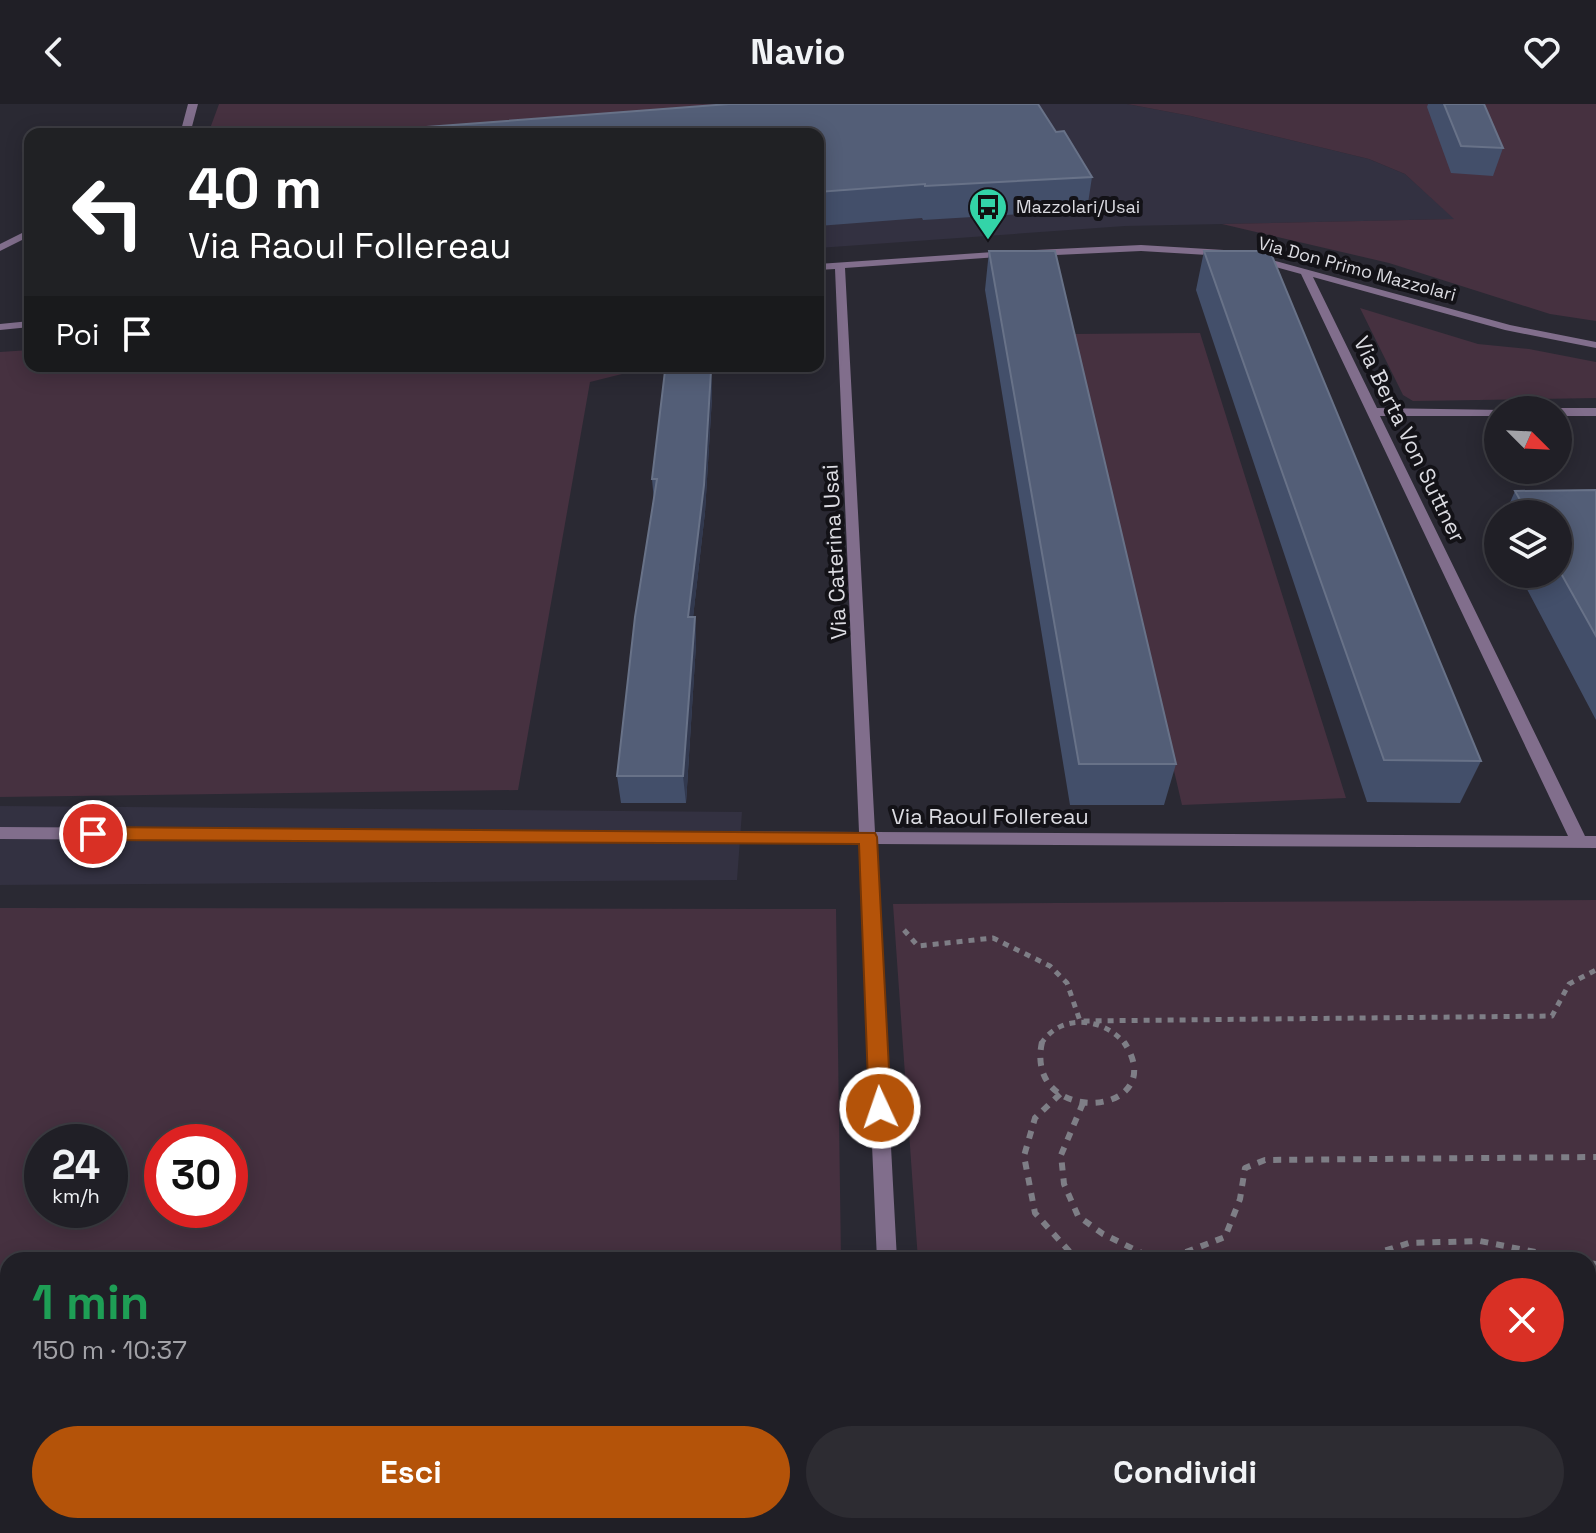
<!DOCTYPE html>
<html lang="it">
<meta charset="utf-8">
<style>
body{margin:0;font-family:"Space Grotesk",sans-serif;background:#2d2c32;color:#f1f3f6;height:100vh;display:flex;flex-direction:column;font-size:30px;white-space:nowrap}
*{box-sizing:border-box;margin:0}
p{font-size:26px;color:#a2a2a7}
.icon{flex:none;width:44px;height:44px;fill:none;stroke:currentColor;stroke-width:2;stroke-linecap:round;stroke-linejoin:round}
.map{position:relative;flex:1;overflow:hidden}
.details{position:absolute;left:0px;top:1148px;width:1596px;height:282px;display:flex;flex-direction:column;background:#201f26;border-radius:24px 24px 0 0;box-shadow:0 4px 20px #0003,0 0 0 2px #3d3d43}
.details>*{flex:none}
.top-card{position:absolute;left:24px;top:24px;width:800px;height:244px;border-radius:16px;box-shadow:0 4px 20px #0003,0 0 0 2px #3d3d43;background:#202124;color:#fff;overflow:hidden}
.needle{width:52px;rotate:114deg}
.tools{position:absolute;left:1484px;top:292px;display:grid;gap:16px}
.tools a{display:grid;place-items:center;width:88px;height:88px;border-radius:50%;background:#201f26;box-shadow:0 4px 20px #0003,0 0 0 2px #3d3d43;font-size:40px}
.speed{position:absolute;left:24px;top:1020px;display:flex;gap:16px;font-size:40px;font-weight:700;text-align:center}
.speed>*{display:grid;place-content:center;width:104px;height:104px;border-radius:50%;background:#201f26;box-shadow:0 4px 20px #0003,0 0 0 2px #3d3d43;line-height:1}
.speed small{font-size:20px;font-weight:400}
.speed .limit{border:12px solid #d22;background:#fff;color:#111}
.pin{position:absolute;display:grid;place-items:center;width:68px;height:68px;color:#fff;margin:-34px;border:4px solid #fff;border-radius:50%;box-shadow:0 2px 8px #0007}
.me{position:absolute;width:88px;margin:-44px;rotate:357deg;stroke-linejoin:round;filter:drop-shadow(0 0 6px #0008)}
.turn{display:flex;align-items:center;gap:28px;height:168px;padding:0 32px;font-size:36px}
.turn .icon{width:104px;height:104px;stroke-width:2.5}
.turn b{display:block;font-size:56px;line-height:68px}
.then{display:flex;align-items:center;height:76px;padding:0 32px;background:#0003;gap:16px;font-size:30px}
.round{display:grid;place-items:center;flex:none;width:84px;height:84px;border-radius:42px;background:#2d2c32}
.summary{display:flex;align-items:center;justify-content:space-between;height:136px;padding:0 32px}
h1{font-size:48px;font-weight:800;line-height:60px;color:#1e9e55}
.action{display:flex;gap:16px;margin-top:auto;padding:16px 32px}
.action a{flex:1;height:92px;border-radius:48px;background:#b45309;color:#fff;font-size:32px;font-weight:800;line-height:92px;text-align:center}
.action a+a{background:#2d2c32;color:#f1f3f6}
header{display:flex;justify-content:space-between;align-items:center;height:104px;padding:0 32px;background:#201f26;font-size:36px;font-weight:800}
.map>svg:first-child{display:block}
</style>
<header><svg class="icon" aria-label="back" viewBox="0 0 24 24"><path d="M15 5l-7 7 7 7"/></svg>Navio<svg class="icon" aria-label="heart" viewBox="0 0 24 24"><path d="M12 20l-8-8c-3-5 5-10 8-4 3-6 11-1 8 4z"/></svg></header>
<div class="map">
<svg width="1596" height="1429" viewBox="0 0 1596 1429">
<rect width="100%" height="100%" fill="#2a2933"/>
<!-- built -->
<path fill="#333141" d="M936 0H1127L1191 12 1369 55 1405 70 1455 115 1125 122 818 144V30H463Z
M0 702 742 708 737 776 0 781Z"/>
<!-- green -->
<path fill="#463140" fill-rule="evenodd" d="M219 0H936L463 30H208Z
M1127 0H1596V217L1550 210 1389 159 1222 120 1454 115 1405 70 1369 55 1191 12Z
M1360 204 1478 240 1529 245 1596 258V294L1413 297 1403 291Z
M1200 229 1346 694 1182 701 1072 230Z
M30 246V262H654L590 278 518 686 0 693V248Z
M1596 796V1209H1588V1156H918L893 800Z
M0 804 836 805 841 1156H8V1262H0ZM110 1038V1106H42V1038ZM230 1038V1106H162V1038Z"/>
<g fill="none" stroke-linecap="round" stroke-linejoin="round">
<!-- path-far1 -->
<path stroke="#7e7e86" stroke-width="5" stroke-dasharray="6 6" stroke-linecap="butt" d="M904 826 918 842 993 834 1050 862 1067 879 1080 917 1552 912 1569 880 1596 866
M1041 940C1060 909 1104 913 1125 940"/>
<!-- path -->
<path stroke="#7e7e86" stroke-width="6" stroke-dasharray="8 8" stroke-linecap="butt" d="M1042 938C1023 1025 1174 1013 1124 938
M1060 990 1035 1014 1024 1052 1035 1109 1077 1156
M1083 999 1061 1051 1064 1080 1078 1112 1103 1130 1150 1153 1181 1150 1225 1133 1240 1095 1245 1064 1265 1056 1596 1053
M1355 1156 1409 1139 1480 1137 1575 1156
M1588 1159 1596 1160"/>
<!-- minor -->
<path fill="#816e8c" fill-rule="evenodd" d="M188 0H198L190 30H180Z
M30 125V132L0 147V140Z
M1141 141 1224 146 1229 149 1224 152 1141 147 1035 152 1030 149 1035 146Z
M1008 147 1013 150 1012 152 845 164 875 728 1568 732 1301 170 1250 156V152L1254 151 1510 221 1596 238V244L1505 226 1313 173 1377 304 1503 306H1498V312H1380L1585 732H1596V744L875 740 897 1156H877L859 740 0 735V723L859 728 835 165 818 166V160Z
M30 217V223L0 226V220Z
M1558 304H1596V312H1558V306H1553Z
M887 1422H909L910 1429H888Z"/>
</g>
<!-- wall -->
<path fill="#434f6a" d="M1428 0H1484L1503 44 1493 72 1451 69 1427 3Z
M1056 28 1092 73 1087 106 923 116 922 114 818 122V30Z
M989 147 1176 660 1164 701H1070L985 186Z
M1204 147 1481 657 1460 699 1367 698 1196 186Z
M711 267 712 293 705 408 693 513H695L696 540 686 699H621L617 672 654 397 652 375Z
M1596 386V616L1519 470H1558V410H1505L1515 387Z
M1230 1422H1377L1379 1429H1232Z"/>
<!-- shaded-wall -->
<path fill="#32394f" d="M711 267 712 293 705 408 690 540 688 513Z
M695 513 696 540 686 699 683 672Z
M100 1422H131L129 1429H98Z
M586 1422H596L595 1429H586Z"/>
<!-- building -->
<path fill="#535e77" stroke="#687288" stroke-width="2" d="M729 0H1038L1056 28 1064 27 1092 73 925 82V80L818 88V30H399L400 25Z
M1444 0H1484L1503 44 1461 42Z
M989 147H1055L1176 660H1079Z
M1204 147H1270L1481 657 1384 656Z
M665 267H711L704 381 688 513H695L683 672H617L635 513 657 375H652Z
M1596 386V532L1558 464V410H1528L1515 387Z
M0 1319H8V1422H100L98 1429H0Z
M473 1422H586V1429H472Z
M1250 1422H1377L1379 1429H1251Z"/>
<!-- route -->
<path fill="#b45309" stroke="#753606" stroke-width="2" d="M93 723 875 729 877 733 891 1004 888 1010 880 1013 873 1010 869 1004 859 740 93 736 84 730Z"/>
<!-- icons -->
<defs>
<g id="bus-pin" transform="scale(2)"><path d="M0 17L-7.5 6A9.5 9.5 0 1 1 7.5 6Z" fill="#33d4a8" stroke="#131217"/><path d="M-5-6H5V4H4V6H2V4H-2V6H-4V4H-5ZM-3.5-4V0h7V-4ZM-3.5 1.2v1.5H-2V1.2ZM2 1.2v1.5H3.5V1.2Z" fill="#111"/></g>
</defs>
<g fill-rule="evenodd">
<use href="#bus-pin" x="988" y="103"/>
</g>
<g text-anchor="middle" stroke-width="8" stroke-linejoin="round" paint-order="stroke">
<!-- far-poi labels -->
<g font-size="18" fill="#dcdce2" stroke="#131217" text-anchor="start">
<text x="1016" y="109">Mazzolari/Usai</text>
</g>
<!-- far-street labels -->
<g font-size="18" fill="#dcdce2" stroke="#131217">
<text transform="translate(1357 165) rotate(15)" y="6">Via Don Primo Mazzolari</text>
</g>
<!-- street labels -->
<g font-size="22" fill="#dcdce2" stroke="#131217">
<text transform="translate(1410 335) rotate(64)" y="8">Via Berta Von Suttner</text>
<text transform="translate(834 448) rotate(-93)" y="8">Via Caterina Usai</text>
<text x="990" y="720">Via Raoul Follereau</text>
</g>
</g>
</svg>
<div class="tools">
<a><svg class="needle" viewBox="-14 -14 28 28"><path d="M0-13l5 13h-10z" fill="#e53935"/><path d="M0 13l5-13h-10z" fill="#a2a2a7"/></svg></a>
<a><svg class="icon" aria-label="layers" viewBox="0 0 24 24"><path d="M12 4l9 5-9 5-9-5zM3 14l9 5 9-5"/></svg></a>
</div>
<div class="speed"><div>24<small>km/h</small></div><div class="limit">30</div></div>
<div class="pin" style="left:93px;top:730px;background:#d93025"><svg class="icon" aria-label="arrive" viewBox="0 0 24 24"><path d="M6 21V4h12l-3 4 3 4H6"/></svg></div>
<svg class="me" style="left:880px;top:1004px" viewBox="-20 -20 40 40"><circle r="17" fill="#b45309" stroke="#fff" stroke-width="3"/><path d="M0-11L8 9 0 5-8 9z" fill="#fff"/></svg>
<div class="top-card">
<div class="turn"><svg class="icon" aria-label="left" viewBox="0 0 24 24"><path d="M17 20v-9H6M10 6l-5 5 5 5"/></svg><div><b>40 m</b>Via Raoul Follereau</div></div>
<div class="then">Poi<svg class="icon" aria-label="arrive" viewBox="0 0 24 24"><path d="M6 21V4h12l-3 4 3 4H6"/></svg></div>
</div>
<section class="details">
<div class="summary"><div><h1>1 min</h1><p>150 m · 10:37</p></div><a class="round" style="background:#d93025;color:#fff"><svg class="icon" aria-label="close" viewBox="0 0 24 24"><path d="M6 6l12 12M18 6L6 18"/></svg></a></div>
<div class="action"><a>Esci</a><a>Condividi</a></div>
</section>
</div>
